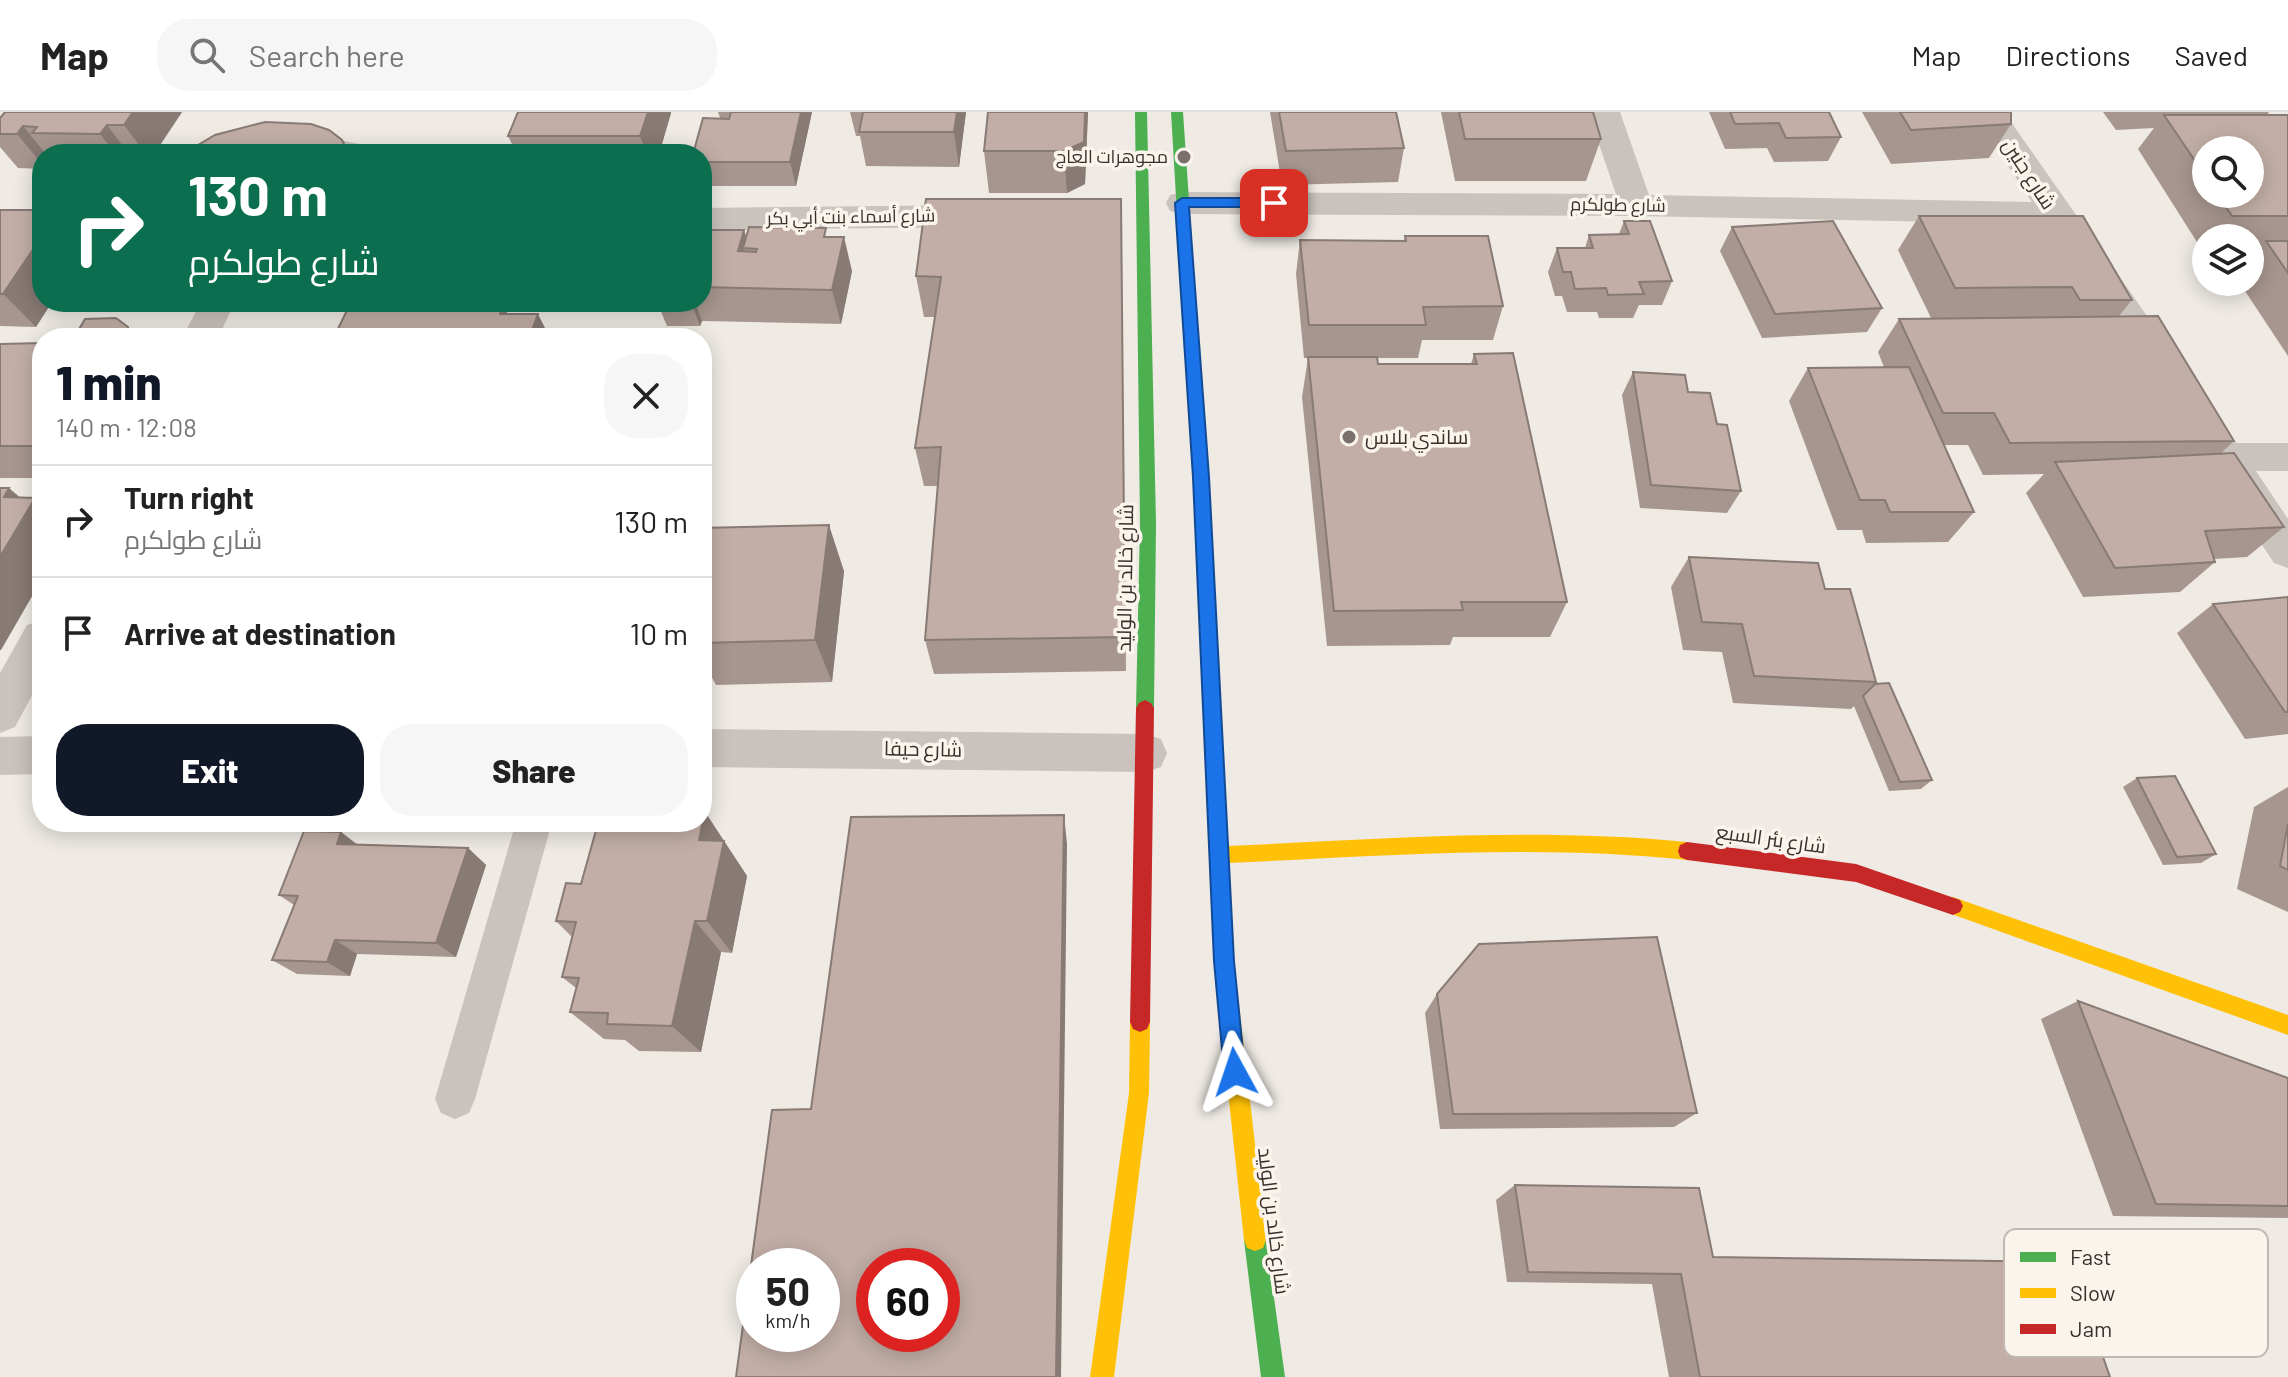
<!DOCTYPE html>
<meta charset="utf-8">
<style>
body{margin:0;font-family:Barlow,Cairo,sans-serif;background:#f6f6f6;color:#222;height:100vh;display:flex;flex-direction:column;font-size:30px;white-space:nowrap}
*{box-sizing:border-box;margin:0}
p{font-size:26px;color:#767676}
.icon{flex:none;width:44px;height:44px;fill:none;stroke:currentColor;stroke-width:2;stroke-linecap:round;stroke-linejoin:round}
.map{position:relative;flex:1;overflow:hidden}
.side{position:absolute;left:32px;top:216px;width:680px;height:504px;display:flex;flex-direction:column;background:#fff;border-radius:32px;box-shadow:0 4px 20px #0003}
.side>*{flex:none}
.top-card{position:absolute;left:32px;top:32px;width:680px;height:168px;border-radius:32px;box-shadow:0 4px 20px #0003;background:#0b6e4f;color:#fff;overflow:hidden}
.controls{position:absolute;left:2192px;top:24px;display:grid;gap:16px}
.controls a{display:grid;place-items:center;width:72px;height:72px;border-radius:50%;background:#fff;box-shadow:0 4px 20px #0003;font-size:40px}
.speed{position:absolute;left:736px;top:1136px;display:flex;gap:16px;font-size:40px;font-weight:700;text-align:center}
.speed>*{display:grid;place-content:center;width:104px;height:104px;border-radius:50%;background:#fff;box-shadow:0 4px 20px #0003;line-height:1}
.speed small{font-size:20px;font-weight:400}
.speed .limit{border:12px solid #d22;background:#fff;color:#111}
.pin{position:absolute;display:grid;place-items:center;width:68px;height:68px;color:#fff;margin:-34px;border-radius:16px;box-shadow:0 4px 12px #0006}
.me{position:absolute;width:88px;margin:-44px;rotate:355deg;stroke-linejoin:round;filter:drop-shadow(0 0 6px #0008)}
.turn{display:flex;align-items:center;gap:28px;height:168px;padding:0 24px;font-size:36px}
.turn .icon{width:104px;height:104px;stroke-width:2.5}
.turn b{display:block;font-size:56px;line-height:68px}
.round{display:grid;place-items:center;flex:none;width:84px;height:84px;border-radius:32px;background:#f6f6f6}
.headline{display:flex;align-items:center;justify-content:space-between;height:136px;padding:0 24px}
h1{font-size:48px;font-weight:800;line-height:60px;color:#111827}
.action{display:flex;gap:16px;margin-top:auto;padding:16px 24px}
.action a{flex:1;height:92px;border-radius:32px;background:#111827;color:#fff;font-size:32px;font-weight:800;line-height:92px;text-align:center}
.action a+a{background:#f6f6f6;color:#222}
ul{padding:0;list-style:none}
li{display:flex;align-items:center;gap:24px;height:112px;padding:0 24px;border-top:2px solid #e0e0e0}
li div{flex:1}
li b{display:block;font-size:30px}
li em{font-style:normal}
header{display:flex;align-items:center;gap:48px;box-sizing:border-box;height:112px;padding:0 40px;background:#fff;border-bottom:2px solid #e0e0e0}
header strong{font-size:38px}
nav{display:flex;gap:44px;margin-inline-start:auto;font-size:28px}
.search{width:560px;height:72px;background:#f6f6f6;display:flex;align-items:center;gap:20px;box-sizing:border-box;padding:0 28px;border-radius:32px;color:#767676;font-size:30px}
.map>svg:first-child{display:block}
</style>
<header>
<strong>Map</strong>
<div class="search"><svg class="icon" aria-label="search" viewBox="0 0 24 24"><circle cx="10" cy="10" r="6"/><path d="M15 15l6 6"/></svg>Search here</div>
<nav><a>Map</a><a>Directions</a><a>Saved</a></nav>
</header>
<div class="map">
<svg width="2288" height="1265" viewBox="0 0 2288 1265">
<rect width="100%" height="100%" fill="#efeae4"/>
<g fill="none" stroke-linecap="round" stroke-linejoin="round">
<!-- lane -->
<path fill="#c9c2bd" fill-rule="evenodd" d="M516 710H552L475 987 469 1001 455 1007 441 1001 435 987Z"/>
<!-- street -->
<path fill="#c9c2bd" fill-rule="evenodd" d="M1588 0H1620L1649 83 2032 90 1972 0H2004L2236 331H2288V359H2256L2288 407V456L2274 451 2047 112 1636 104 1182 102 1170 99 1166 91 1170 83 1182 80 1616 82Z
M313 22 373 35 378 42H233L238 35Z
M984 93 996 96 1001 104 996 112 984 115 702 118V96Z
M201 190H235L218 226H182Z
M42 508V565L15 615 0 621V561L27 513Z
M702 617 1145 622 1161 627 1167 641 1161 655 1145 660 702 655Z
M42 624V662L0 663V625Z"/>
<!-- fast -->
<path fill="#4caf50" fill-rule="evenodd" d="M1135 0H1147L1156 411 1154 596 1151 601H1139L1136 596 1140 411Z
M1171 0H1183L1213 442 1205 448 1197 442Z
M1255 1117 1263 1120 1266 1128 1285 1265H1261L1244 1128 1247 1120Z"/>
<!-- slow -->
<path fill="#ffc107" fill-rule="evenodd" d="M1205 436 1213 442 1228 734C1382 727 1534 715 1687 730L1694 733 1696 739 1694 745 1687 748C1534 732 1382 744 1229 751L1234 849 1266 1128 1263 1136 1255 1139 1247 1136 1244 1128 1214 849 1197 442Z
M1953 785 2288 903V923L1946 800 1943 794 1946 788Z
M1140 900 1147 903 1150 910 1149 981 1114 1265H1090L1129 981 1130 910 1133 903Z"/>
<!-- jam -->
<path fill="#c62828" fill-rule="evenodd" d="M1145 588 1151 591 1154 596 1150 910 1147 917 1140 920 1133 917 1130 910 1136 596 1139 591Z
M1687 730 1856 752 1960 788 1963 794 1960 800 1953 803 1856 770 1687 748 1680 745 1678 739 1680 733Z"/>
</g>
<!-- wall -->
<path fill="#a7968f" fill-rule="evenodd" d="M5 0H182L154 42H42V57L18 56 0 35V6Z
M718 0H812L796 74H702V42L720 6Z
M850 0H966L959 55 866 54 860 24H856Z
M1088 0 1085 72 1067 81H989L984 39Z
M1270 0H1396L1404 36 1398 70 1282 73Z
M1441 0H1593L1601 27 1586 69H1455Z
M1709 0H1829L1841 25 1828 49 1774 50 1767 36 1725 37Z
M1862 0H2011V12L1989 46 1891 52Z
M2103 0H2269L2267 3H2288V244L2239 170H2250V146L2257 138H2250V126H2206V138H2202L2138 37 2154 16 2116 18ZM2206 38 2250 82H2206Z
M671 1 659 42H517L508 24Z
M1121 87 1126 559 934 562 925 528 938 374H924L915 336 935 205H924L916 164Z
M0 98 42 190H52L36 215 0 214Z
M1919 104 2132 188 2118 205 2234 329 2220 342 2284 415 2247 445 2214 447 2215 450 2180 480 2083 485 2026 381 2044 362 1983 363 1968 333H1944L1974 400 1948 430 1866 431 1862 418H1837L1789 289 1808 256 1884 255 1878 240 1899 207 1931 206 1898 138Z
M1624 109 1672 169 1662 193H1639L1633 206H1599L1597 200H1567L1562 184H1555L1548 160 1557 136H1585L1589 123 1619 122Z
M1732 115 1882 196 1867 220 1762 226 1720 139Z
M702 118 746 125H828L852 159 841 212 702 209 700 214H667L657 190H702Z
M1405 124 1503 194 1493 228H1422L1418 246H1377L1378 252H1471L1474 242 1567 490 1550 525H1453L1450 533 1327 534 1302 285 1308 246H1304L1296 162 1300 128 1404 129Z
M508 202 550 226H337L335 223Z
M42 231V366H0V232Z
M1633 260 1688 280 1717 312 1741 379 1727 401 1640 396 1622 283Z
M702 416 844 459 832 570 716 573 705 553H702Z
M1689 445 1825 477 1876 570 1875 572 1932 668 1921 677 1889 679 1854 594 1851 597 1733 591 1722 540 1683 538 1671 475Z
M2288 485V622L2245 627 2177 521 2213 492Z
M2137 666 2216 742 2201 751 2163 753 2123 675Z
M2288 675V800L2237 777 2254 695Z
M705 700 747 764 732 841 721 840 701 940 639 939 625 928 604 927 570 900 576 876 562 865 572 825 556 809 581 772 656 712Z
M341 720 357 732 468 736 486 753 456 845 357 842 350 864 297 862 272 848 294 793 279 783Z
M1437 882 1697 1001 1674 1015 1440 1017 1425 901Z
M2078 889 2288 966V1106L2113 1104 2041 907Z
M1515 1073 1713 1145 2110 1265H1669L1652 1172 1507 1170 1496 1088Z"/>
<!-- shaded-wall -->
<path fill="#887a74" d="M133 0H182L154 42H146L124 13Z
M648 0H671V1L659 42H647L640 24Z
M801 0H812L796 74 790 50Z
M957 0H966L959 55 954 20Z
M1085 0H1088L1085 72 1067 81 1064 39Z
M107 13 129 42H116L100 22Z
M23 14 46 42H42V52L17 22Z
M744 118 750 136H743L752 163 738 139Z
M42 124V190H52L36 215 3 182Z
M844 125 852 159 841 212 832 178Z
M691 190H695L702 209 700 214Z
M503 193 521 226 500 202Z
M538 202 550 226H529Z
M128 215 137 226H129Z
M9 376 30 394 35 386 42 392V467L1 538H0V445L4 385Z
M829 413 844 459 832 570 815 528Z
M705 700 747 764 732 841 707 809 699 728Z
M1064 703 1067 732 1061 1265H1056Z
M341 720 362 737 337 732Z
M468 736 486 753 456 845 436 831Z
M695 809 721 840 701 940 672 914Z
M335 828 357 842 350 864 327 850Z"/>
<!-- building -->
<path fill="#c2aea6" stroke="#887a74" stroke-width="2" fill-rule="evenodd" d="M5 0H133L124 13H107L100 22 32 21 37 15 23 14 17 22H0V6Z
M518 0H648L640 24H508Z
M731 0H801L790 50H702V42H693L703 6 729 7Z
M863 0H957L954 20H859Z
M988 0H1085L1084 30 1064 39H984Z
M1279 0H1396L1404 36 1286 39Z
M1459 0H1593L1601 27H1465Z
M1730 0H1829L1841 25 1786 26 1779 11 1735 12Z
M1900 0H2011V12L1911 18Z
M2164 3H2288V104H2232L2217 82H2250V38H2206V65Z
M265 10 311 12 329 18 342 28 349 42H183L215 23Z
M926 87H1121L1125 525 925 528 941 335 915 336 941 165 916 164Z
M0 98H42V124L3 182H0Z
M1919 104H2083L2132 188H2080L2072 175 1955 176Z
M1624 109H1650L1672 169 1639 170 1644 182 1608 183 1606 176 1575 177 1571 160H1563L1557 136H1593L1589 123 1629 122Z
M1833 109 1882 196 1775 202 1732 115Z
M749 115 826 116 824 125H844L832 178 702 175V118H744L738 139 756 140 757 137 743 136Z
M1405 124H1488L1503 194 1423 195 1426 213H1309L1300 128 1406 129Z
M2266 129H2288V161Z
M350 192 503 193 500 202H538L529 226 335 223Z
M2158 204 2234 329 2010 331 1994 301H1943L1899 207Z
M116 206 128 215 129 226H74L85 207Z
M42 231V334H0V232Z
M1513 241 1567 490H1461L1463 498 1334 499 1308 245H1377L1378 252H1477L1474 242Z
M1909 255 1974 400H1890L1885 388H1860L1808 256Z
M1633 260 1685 263 1688 280 1710 281 1717 312 1727 313 1741 379 1651 373Z
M2234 341 2284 415 2205 419 2215 450 2115 456 2055 350Z
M0 376H9L4 385 35 386 0 445Z
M829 413 815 528 702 531V416Z
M1689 445 1818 451 1825 477H1850L1876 570 1754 564 1742 512 1702 510Z
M2288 485V600H2285L2213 492Z
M1889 571 1932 668 1900 670 1863 584 1875 572Z
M2175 664 2216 742 2177 745 2137 666Z
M702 700H705L699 728 724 729 707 809H695L672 914 607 912 608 901 570 900 579 866 562 865 576 810 556 809 566 771 581 772 598 711 656 712V710H702Z
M1064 703 1056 1265H736L772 998 811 997 851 705ZM754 1154H822V1222H754ZM874 1154H942V1222H874Z
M2288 712V758L2280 754Z
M304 719 341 720 337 732 468 736 436 831 335 828 327 850 272 848 298 784 279 783Z
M1657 825 1697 1001 1453 1002 1437 882 1479 832Z
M2078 889 2288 966V1094L2156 1092Z
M1515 1073 1699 1076 1713 1145 2070 1150 2110 1265H1700L1681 1162 1528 1160Z"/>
<!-- route -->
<path fill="#1a73e8" stroke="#114b97" stroke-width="2" d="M1182 86H1274L1281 91 1274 95H1189L1209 365 1234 849 1245 960 1242 968 1235 971 1227 968 1224 960 1214 849 1193 365 1175 91Z"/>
<!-- markers -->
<g fill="#79706c" stroke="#faf4ed" stroke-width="3">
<circle cx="1184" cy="45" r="8"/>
<circle cx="1349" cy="325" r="8"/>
</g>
<g text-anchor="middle" stroke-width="7" stroke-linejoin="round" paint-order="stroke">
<!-- far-poi labels -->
<g font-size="18" fill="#3a2f2b" stroke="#faf4ed" text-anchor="end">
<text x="1168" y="51">مجوهرات العاج</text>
</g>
<!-- far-street labels -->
<g font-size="18" fill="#3a2f2b" stroke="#faf4ed">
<text transform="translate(1618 93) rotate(1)" y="6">شارع طولكرم</text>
<text transform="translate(851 105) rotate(-1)" y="6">شارع أسماء بنت أبي بكر</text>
</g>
<!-- street labels -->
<g font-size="20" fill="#3a2f2b" stroke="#faf4ed">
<text transform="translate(2029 62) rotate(57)" y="7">شارع جنين</text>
<text transform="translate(1125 466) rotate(-89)" y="7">شارع خالد بن الوليد</text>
<text transform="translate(923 637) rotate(1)" y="7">شارع حيفا</text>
<text transform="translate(1771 727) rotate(8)" y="7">شارع بئر السبع</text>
<text transform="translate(1274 1109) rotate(83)" y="7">شارع خالد بن الوليد</text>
</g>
<!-- poi labels -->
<g font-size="20" fill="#3a2f2b" stroke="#faf4ed" text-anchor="start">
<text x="1365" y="332">ساندي بلاس</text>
</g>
</g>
<!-- legend -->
<rect x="2004" y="1117" width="264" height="128" rx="12" fill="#faf4ed" stroke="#c0b9b3" stroke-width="2"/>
<rect x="2020" y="1140" width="36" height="10" fill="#4caf50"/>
<rect x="2020" y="1176" width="36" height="10" fill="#ffc107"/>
<rect x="2020" y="1212" width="36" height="10" fill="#c62828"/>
<g font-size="22" fill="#3a2f2b">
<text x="2070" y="1153">Fast</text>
<text x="2070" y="1189">Slow</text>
<text x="2070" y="1225">Jam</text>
</g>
</svg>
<div class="controls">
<a><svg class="icon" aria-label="search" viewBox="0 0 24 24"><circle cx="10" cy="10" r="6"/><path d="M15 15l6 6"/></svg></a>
<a><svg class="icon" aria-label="layers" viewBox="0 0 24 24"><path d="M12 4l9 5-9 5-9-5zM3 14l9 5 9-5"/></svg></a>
</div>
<div class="speed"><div>50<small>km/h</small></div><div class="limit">60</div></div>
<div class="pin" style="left:1274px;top:91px;background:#d93025"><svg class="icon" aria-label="arrive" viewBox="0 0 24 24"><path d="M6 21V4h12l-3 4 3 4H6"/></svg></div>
<svg class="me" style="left:1235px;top:960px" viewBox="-20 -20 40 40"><path d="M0-17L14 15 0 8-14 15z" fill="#1a73e8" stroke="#fff" stroke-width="4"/></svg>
<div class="top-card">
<div class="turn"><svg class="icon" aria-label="right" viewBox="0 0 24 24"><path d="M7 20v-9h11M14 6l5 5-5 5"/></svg><div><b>130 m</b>شارع طولكرم</div></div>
</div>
<section class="side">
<div class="headline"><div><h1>1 min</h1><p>140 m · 12:08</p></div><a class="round"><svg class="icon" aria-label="close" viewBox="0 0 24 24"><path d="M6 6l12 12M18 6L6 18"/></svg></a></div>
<ul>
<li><svg class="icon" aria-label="right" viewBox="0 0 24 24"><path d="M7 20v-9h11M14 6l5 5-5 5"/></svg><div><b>Turn right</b><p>شارع طولكرم</p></div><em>130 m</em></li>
<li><svg class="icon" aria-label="arrive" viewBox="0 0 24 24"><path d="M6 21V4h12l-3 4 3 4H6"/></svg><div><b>Arrive at destination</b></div><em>10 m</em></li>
</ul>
<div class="action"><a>Exit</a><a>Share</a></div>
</section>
</div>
